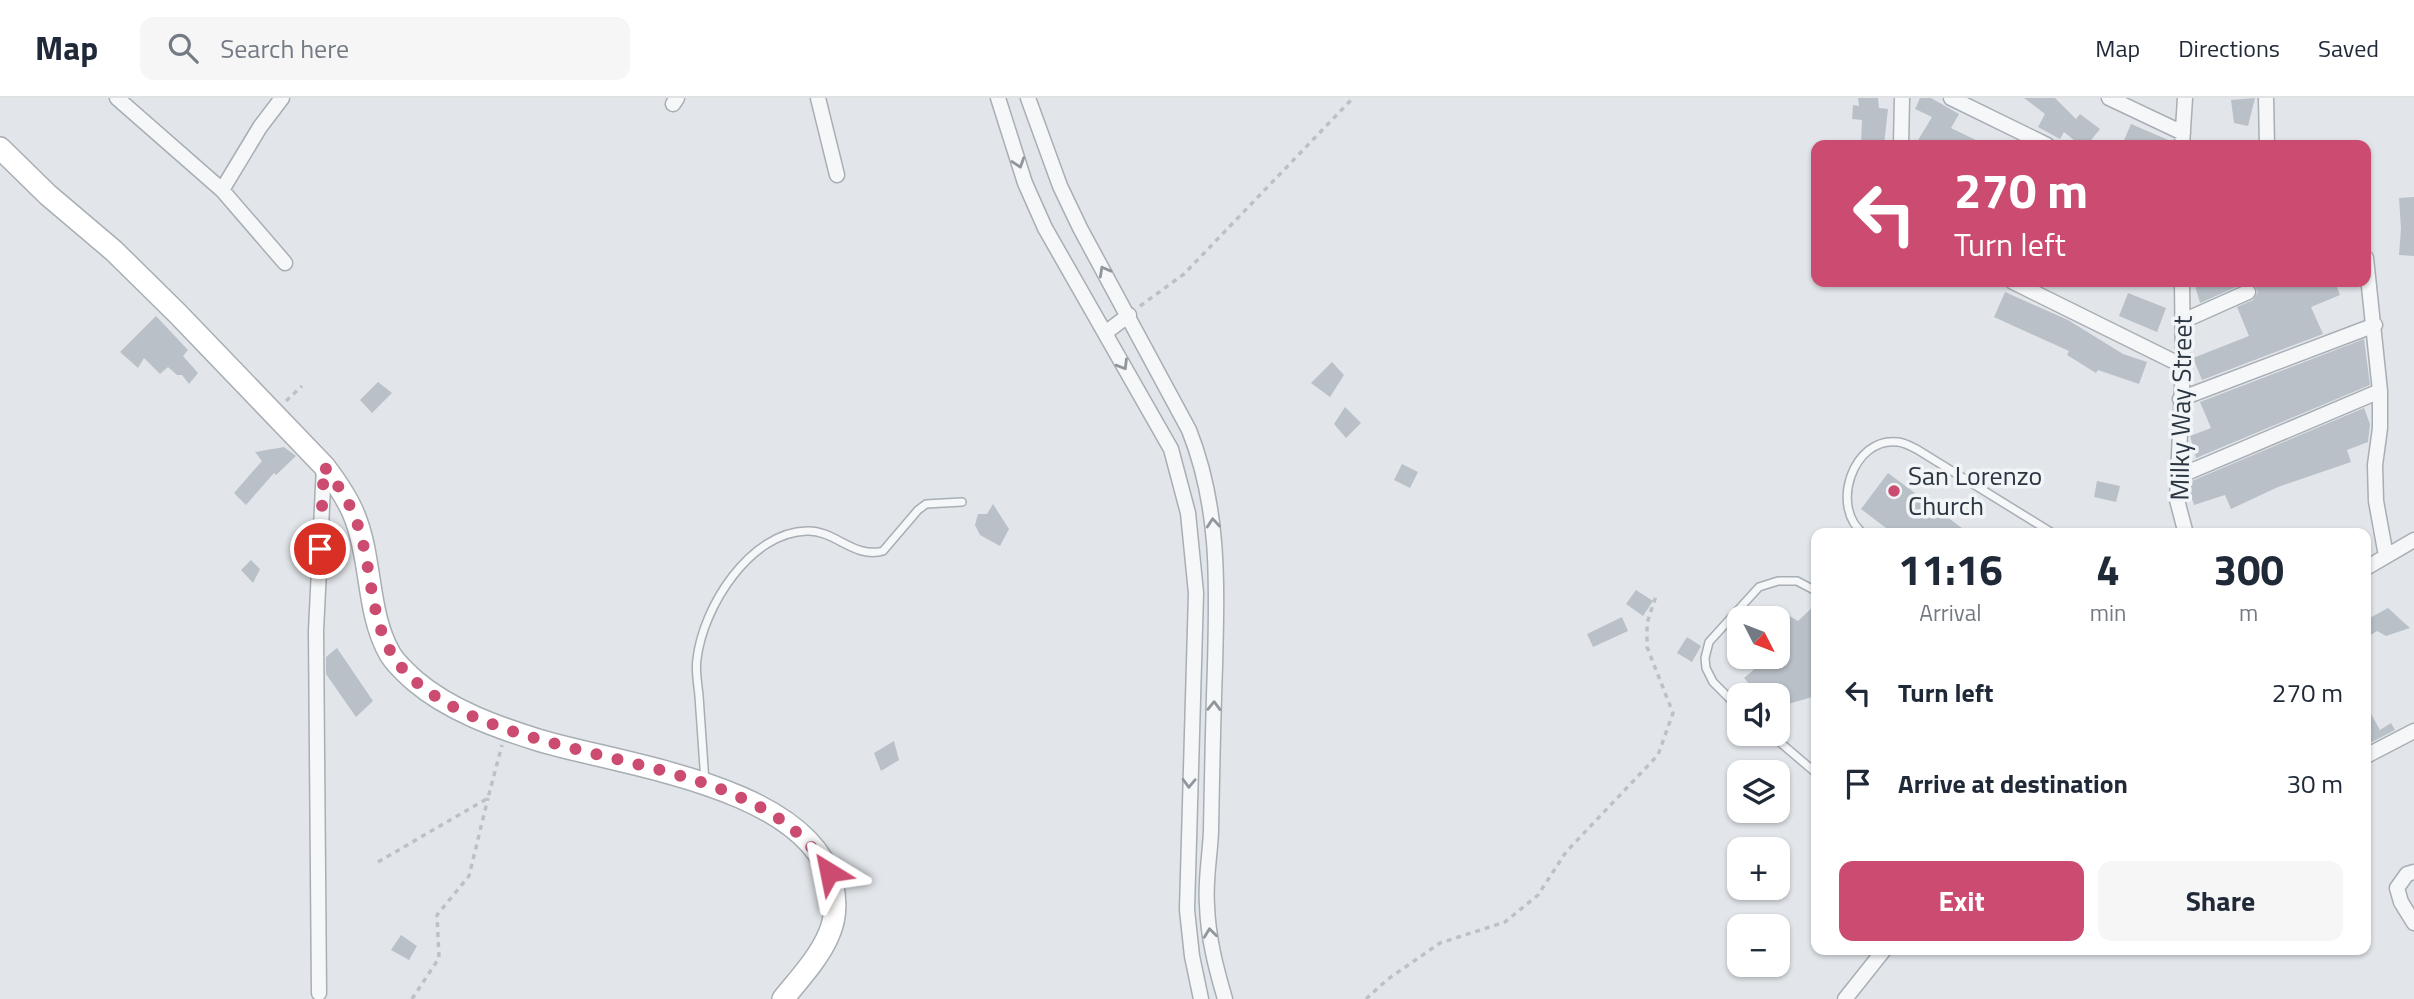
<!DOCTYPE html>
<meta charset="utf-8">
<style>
body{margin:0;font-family:"Titillium Web",sans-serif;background:#f6f6f7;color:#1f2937;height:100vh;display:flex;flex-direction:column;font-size:26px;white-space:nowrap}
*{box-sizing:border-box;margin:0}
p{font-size:23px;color:#747a83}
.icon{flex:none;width:38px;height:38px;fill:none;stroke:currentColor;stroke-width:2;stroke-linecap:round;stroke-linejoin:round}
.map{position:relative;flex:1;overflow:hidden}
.side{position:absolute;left:1811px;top:430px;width:560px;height:427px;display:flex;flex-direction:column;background:#fff;border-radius:14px;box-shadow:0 2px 5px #0004}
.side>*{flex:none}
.banner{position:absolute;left:1811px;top:42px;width:560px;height:147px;border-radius:14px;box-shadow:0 2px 5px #0004;background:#cb4c70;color:#fff;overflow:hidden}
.needle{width:46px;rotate:132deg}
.controls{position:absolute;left:1727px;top:508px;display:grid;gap:14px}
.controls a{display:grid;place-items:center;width:63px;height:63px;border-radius:14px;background:#fff;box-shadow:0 2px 5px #0004;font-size:35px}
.pin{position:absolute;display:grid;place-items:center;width:60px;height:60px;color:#fff;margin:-30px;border:4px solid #fff;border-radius:50%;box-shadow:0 2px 7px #0007}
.me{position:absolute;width:77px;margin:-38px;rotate:325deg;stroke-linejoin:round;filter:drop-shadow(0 0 5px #0008)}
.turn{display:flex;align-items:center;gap:24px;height:147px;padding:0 28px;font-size:32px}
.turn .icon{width:91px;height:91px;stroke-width:2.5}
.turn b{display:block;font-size:49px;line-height:60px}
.eta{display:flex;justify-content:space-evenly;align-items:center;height:119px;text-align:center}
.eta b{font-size:42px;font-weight:700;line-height:49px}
.button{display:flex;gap:14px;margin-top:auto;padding:14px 28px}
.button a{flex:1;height:80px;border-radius:14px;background:#cb4c70;color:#fff;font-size:28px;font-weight:700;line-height:80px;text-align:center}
.button a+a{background:#f6f6f7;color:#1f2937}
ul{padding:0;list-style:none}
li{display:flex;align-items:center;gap:21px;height:91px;padding:0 28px}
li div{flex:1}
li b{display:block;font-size:26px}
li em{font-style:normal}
header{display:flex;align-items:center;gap:42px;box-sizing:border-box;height:98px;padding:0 35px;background:#fff;border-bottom:2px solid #e0e1e3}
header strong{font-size:33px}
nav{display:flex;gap:38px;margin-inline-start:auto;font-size:24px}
.search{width:490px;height:63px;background:#f6f6f7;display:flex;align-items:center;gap:18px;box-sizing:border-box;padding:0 24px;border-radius:14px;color:#747a83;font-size:26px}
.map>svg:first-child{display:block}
</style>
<header>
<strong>Map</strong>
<div class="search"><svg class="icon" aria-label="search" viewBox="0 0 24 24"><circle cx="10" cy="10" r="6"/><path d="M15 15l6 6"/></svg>Search here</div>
<nav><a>Map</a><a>Directions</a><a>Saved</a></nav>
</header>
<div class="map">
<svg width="2414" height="901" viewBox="0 0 2414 901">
<rect width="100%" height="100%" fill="#e2e6ea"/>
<!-- building -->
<path fill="#b9c0c7" d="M1858 0H1878L1879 10 1888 11 1884 47H1861L1862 22 1852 21 1853 7 1859 8Z
M1920 0H1931L1959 16 1951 30 1986 47H1915L1932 19 1915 11Z
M2024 0H2055L2076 21 2080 16 2100 31 2087 47H2080L2064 34 2060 41 2038 29 2045 16Z
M2255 0 2248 28 2234 25 2231 2Z
M2131 26 2173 44 2172 47H2122Z
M2414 99V158L2399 157 2401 131 2399 100Z
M2194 184H2335L2340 197 2311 209 2323 236 2202 282 2193 260 2249 238 2237 209 2253 202 2258 194 2254 187 2245 185 2200 205Z
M2005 194 2068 222 2123 256 2147 264 2139 286 2098 272 2096 275 2067 257 2069 253 1994 219Z
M2128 195 2166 210 2157 234 2119 218Z
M156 218 188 252 183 258 198 275 189 286 182 277H177L168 269 160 276 144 260 138 270 120 254Z
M2364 241 2370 287 2196 360 2190 338 2211 330 2200 304Z
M1332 264 1344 277 1330 299 1311 285Z
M378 284 392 295 372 315 360 302Z
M1345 309 1361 325 1346 340 1334 326Z
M2364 310 2370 326 2368 344 2347 352 2351 364 2278 389 2231 411 2225 397 2194 407 2187 385Z
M284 349 296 358 276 377 274 375 246 407 234 395 262 363 255 354Z
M1402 366 1418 374 1410 390 1394 382Z
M1888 375 1970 436H1894L1861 411Z
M2097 383 2120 388 2116 404 2094 399Z
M993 406 1009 431 1000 448 980 437 975 427 978 416H987Z
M251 462 260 471 253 485 241 472Z
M1636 492 1653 503 1643 518 1626 506Z
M1816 506V598L1788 606 1778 604V597H1759L1744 580 1758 568 1749 558H1778V511L1798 523Z
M2388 510 2410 530 2386 538 2377 533 2366 540V522Z
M1622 519 1628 533 1593 549 1587 536Z
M1687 539 1701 548 1692 564 1677 555Z
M337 550 373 603 356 619 326 576V559Z
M2366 607 2380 632 2391 625 2395 632 2366 647Z
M894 643 899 662 881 673 874 655Z
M401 837 417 848 409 862 391 852Z"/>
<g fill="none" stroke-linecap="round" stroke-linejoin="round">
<!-- lane casing -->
<g stroke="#a7aeb4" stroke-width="10">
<path id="lane" d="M1864 436C1829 410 1853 338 1898 344 1906 345 1912 349 1918 352L2054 436
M1740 611 1713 584 1706 570 1705 560 1709 544 1759 489 1778 483H1797L1816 493
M1769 635 1816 675
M705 684C703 655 701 627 699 598 698 586 695 573 697 561 703 509 750 434 807 433 835 432 854 461 883 453L918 412 926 406 962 404"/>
</g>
<!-- street casing -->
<g stroke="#a7aeb4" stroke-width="17">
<path id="street" d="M117 0 222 92 285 165
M818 0 837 77
M998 0 1025 85 1045 130 1171 351 1188 415 1196 495 1187 812 1192 858 1201 901
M1028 0 1060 88 1080 130 1189 332C1220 410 1217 486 1215 568 1213 623 1212 678 1211 733 1210 758 1205 783 1207 807 1208 840 1216 870 1225 901
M1951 0 2047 47
M2109 0 2183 35
M2266 0 2267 47
M673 6 677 0
M1901 47 1902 0
M2182 47 2185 0
M222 92 260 29 282 0
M2366 160 2380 293V330L2375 367 2376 403 2386 458
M2013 184 2183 268
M2182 184 2183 268 2177 402 2186 436
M2183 223 2248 194
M1105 235 1129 217
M2180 301 2375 227
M2177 379 2380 293
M2366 470 2414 442
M2366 658 2414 633
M2414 774 2407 776 2397 790 2401 804 2414 825
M319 895 316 533 324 368
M1845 901 1884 852"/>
</g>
<!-- secondary casing -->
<g stroke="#a7aeb4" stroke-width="24">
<path id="secondary" d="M0 50 48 97 114 153 178 216 324 368C337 385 349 402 356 422 372 465 367 516 390 556 396 566 406 575 415 583 449 612 496 629 538 642 620 667 805 687 832 784 836 801 836 820 829 836 819 860 799 881 783 901"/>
</g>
<!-- path -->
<path stroke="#bcc1c5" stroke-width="3.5" stroke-dasharray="5 5" stroke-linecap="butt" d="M1140 208 1184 176 1353 0
M286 303 302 288
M378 764 488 700 502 647
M412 901 439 860 437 817 469 778 488 700
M1366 901 1388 881 1440 845 1505 824 1538 797 1566 754 1658 657 1673 615 1647 549V525L1656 498"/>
<!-- lane -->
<use href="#lane" stroke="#f5f7f8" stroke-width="7"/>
<!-- street -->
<use href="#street" stroke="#f5f7f8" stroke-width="14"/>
<!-- secondary -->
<use href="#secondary" stroke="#fff" stroke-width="21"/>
</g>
<!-- one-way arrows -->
<defs><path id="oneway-chevron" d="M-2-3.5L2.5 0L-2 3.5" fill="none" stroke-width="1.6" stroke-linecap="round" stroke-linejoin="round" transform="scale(1.75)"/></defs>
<g stroke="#90969d">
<use href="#oneway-chevron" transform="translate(1019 65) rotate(72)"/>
<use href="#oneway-chevron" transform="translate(1104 173) rotate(-119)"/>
<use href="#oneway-chevron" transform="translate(1123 267) rotate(59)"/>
<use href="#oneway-chevron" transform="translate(1213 425) rotate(-95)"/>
<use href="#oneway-chevron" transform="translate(1214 608) rotate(-89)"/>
<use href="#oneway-chevron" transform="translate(1189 685) rotate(92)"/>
<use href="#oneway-chevron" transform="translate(1210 835) rotate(-97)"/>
</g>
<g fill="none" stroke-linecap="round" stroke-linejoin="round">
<!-- route -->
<path stroke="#cb4c70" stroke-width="12" stroke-dasharray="0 21.6" d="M320 451 324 368C336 385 349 402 356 422 377 479 365 540 415 583 523 676 758 647 829 774"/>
</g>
<!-- markers -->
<circle fill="#cb4c70" stroke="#f2f5f7" stroke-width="2.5" cx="1894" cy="393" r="7"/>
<g text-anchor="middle" stroke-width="7" stroke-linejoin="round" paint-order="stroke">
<!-- street labels -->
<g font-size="26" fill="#2b3642" stroke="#f2f5f7">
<text transform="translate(2181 310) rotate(-89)" y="9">Milky Way Street</text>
</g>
<!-- poi labels -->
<g font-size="26" fill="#2b3642" stroke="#f2f5f7" text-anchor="start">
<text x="1908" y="387">San Lorenzo<tspan x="1908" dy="30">Church</tspan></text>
</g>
</g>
</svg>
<div class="controls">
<a><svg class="needle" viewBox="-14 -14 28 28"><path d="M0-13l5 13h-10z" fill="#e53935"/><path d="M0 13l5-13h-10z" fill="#747a83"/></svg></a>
<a><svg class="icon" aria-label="sound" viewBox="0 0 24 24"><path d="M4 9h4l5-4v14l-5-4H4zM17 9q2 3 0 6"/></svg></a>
<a><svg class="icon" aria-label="layers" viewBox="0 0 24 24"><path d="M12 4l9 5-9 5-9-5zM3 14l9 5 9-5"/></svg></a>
<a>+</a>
<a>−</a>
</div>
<div class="pin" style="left:320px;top:451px;background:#d93025"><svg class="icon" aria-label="arrive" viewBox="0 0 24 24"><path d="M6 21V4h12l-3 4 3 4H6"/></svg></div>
<svg class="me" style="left:829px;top:774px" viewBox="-20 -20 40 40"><path d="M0-17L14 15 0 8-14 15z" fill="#cb4c70" stroke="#fff" stroke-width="4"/></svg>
<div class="banner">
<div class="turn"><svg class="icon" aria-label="left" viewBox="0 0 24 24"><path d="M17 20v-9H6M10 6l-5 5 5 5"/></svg><div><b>270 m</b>Turn left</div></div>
</div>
<section class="side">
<div class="eta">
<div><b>11:16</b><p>Arrival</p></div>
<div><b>4</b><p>min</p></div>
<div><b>300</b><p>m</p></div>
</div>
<ul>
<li><svg class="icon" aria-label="left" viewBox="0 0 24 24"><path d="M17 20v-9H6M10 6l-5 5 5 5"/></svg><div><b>Turn left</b></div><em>270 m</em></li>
<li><svg class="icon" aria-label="arrive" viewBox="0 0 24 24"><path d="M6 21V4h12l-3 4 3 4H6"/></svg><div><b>Arrive at destination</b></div><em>30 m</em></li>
</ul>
<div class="button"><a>Exit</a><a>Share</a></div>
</section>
</div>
